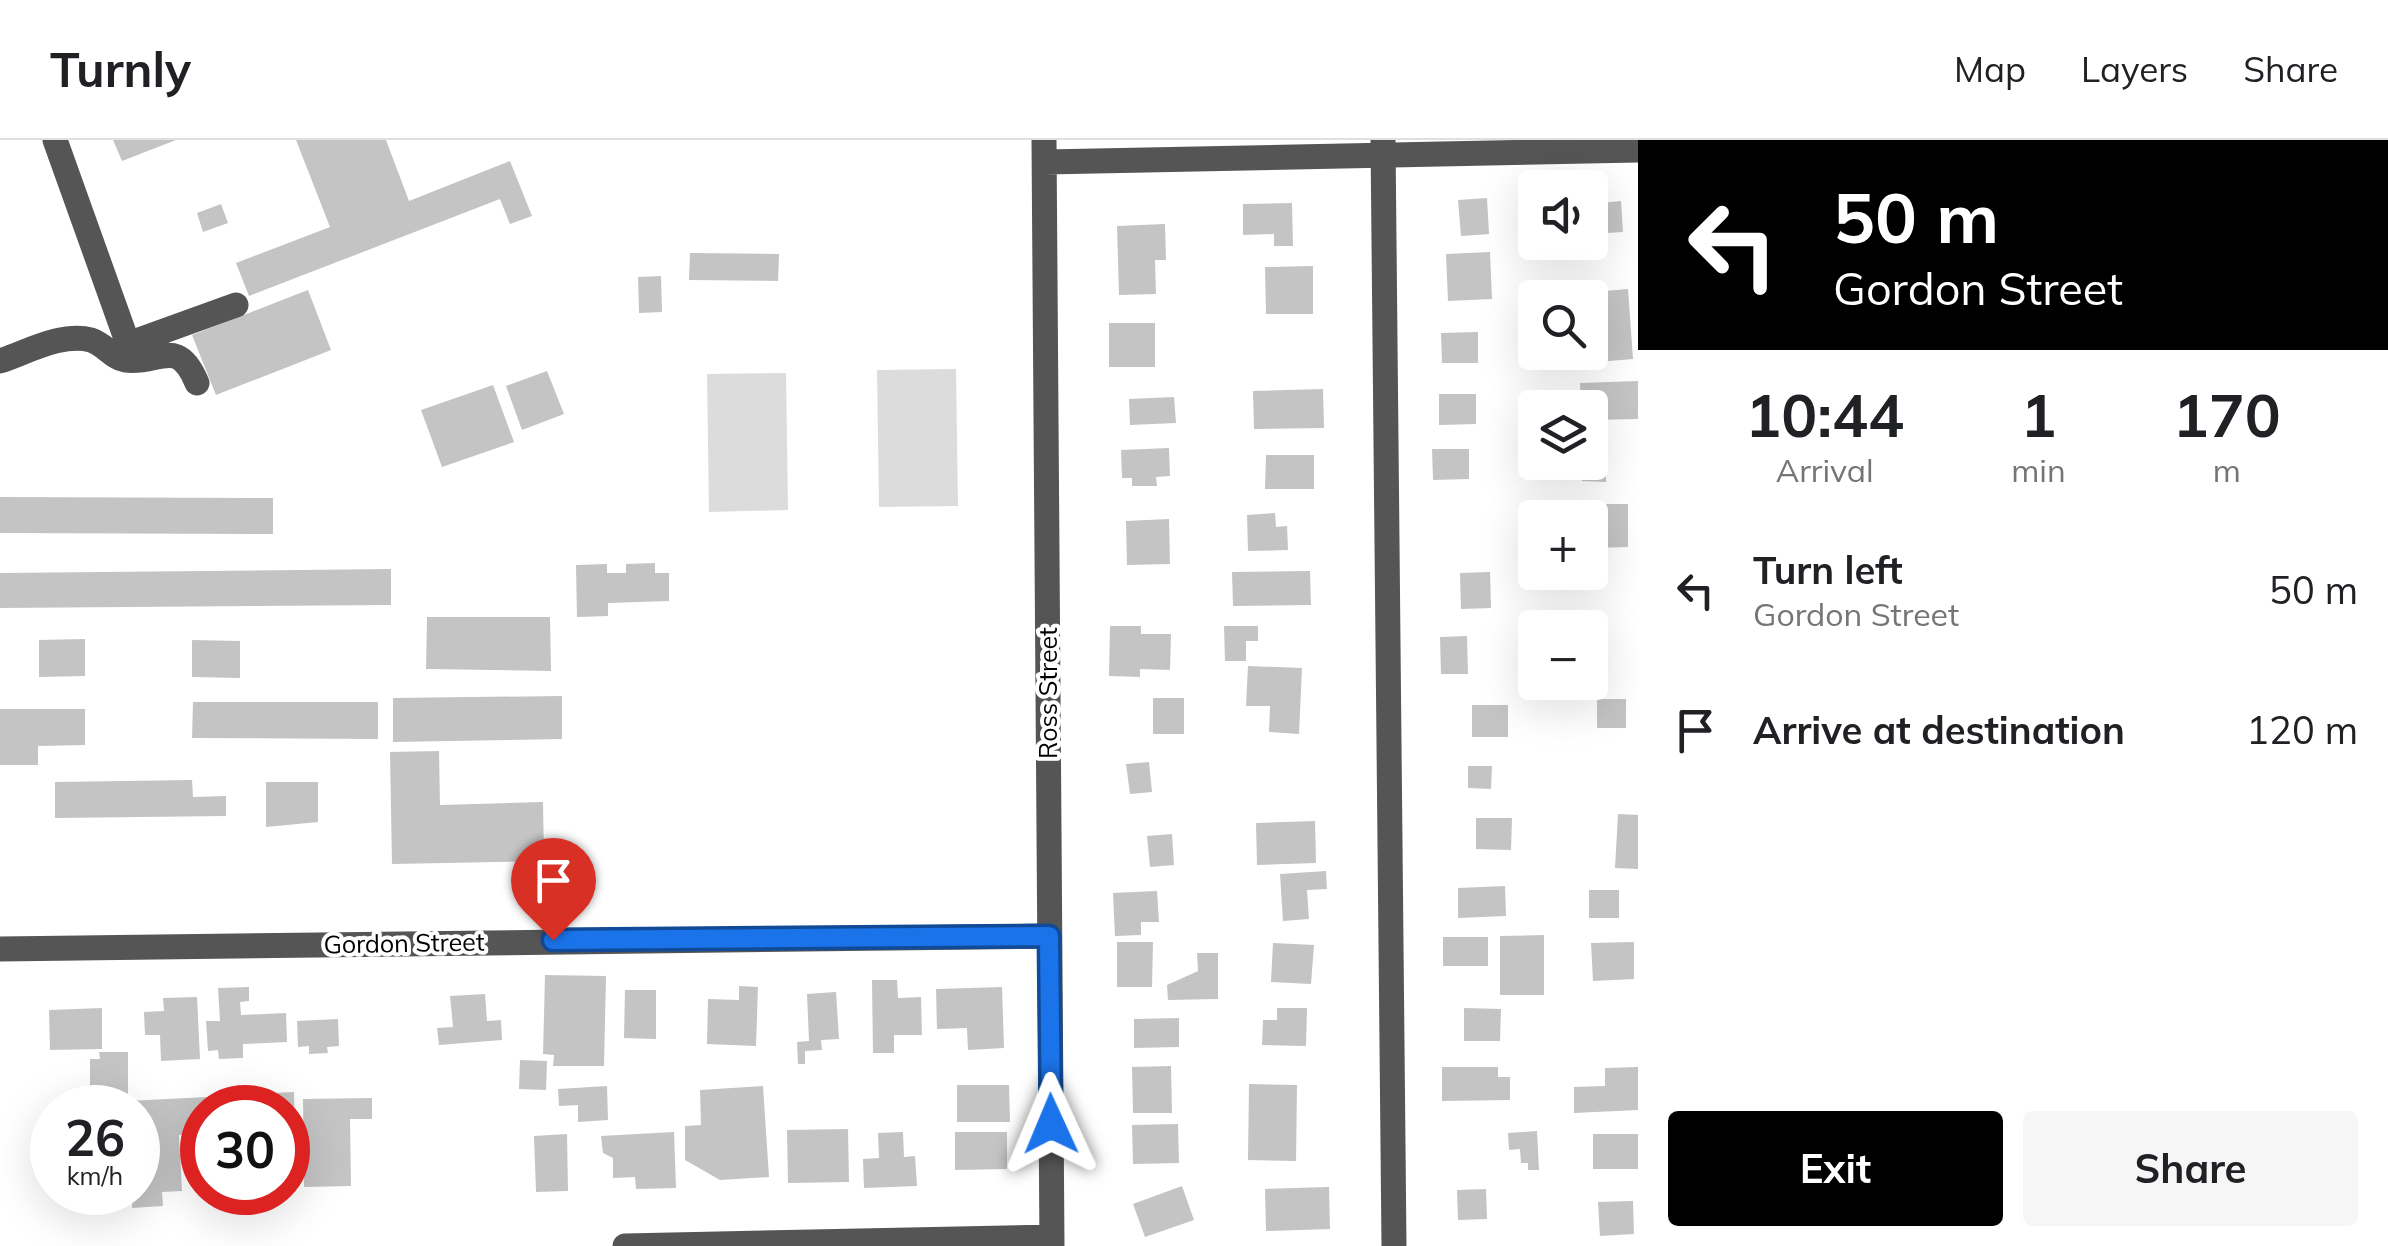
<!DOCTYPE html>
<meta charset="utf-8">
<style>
body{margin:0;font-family:Mulish,sans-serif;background:#f6f6f6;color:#202124;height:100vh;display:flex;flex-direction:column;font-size:38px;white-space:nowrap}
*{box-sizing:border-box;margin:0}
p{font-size:32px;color:#757577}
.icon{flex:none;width:55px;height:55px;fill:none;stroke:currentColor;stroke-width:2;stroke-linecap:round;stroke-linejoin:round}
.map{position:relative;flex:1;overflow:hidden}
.details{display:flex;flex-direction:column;background:#fff;width:750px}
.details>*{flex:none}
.hud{background:#000;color:#fff;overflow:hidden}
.controls{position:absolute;left:1518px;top:30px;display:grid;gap:20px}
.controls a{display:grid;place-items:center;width:90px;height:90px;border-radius:10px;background:#fff;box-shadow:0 10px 40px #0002;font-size:50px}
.speed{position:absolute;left:30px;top:945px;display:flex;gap:20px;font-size:50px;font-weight:700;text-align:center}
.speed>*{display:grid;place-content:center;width:130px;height:130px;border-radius:50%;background:#fff;box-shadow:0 10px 40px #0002;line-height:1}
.speed small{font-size:25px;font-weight:400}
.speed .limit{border:15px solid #d22;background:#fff;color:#111}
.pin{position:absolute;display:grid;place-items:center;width:85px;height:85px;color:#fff;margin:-102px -42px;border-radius:50% 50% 50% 0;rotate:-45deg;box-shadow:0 0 10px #0007}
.pin .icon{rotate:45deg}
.me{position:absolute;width:110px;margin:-55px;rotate:359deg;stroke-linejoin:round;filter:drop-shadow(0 0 8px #0008)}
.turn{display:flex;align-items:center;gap:35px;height:210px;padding:0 30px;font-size:45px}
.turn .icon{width:130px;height:130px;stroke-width:2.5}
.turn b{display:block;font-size:70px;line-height:85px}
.eta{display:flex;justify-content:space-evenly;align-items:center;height:170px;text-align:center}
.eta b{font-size:60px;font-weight:700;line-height:70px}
.button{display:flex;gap:20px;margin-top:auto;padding:20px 30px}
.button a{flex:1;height:115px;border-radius:10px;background:#000;color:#fff;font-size:40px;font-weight:700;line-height:115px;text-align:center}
.button a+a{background:#f6f6f6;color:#202124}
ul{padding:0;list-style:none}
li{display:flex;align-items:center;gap:30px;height:140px;padding:0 30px}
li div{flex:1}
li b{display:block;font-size:38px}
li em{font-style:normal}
header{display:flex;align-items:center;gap:60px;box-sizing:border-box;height:140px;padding:0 50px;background:#fff;border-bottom:2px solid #e0e0e0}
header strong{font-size:48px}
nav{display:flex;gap:55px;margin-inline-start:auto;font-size:35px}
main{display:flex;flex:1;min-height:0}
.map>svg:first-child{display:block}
</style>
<header>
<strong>Turnly</strong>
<nav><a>Map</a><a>Layers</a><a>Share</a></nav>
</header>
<main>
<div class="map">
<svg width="1638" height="1106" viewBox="0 0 1638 1106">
<rect width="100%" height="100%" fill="#fff"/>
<!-- green -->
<path fill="#dcdcdc" d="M956 229 958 366 879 367 877 230Z
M786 233 788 370 709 372 707 234Z"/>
<!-- building -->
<path fill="#c4c4c4" d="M113 0H176L122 21Z
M296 0H386L409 61 510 21 532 76 510 84 500 59 249 156 236 123 330 87Z
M1487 58 1489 94 1461 96 1458 60Z
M1621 61 1623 92 1590 94V64Z
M1292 63 1293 106H1274V94L1243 95V64Z
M221 64 228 83 203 92 197 73Z
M1165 84 1166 120H1155L1156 154 1119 155 1117 86Z
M1490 112 1492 159 1448 161 1446 114Z
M690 113 779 114 778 141 689 140Z
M1313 126V174H1266L1265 127Z
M661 136 662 172 639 173 638 137Z
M1628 149 1633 219 1585 223V212H1590V158H1581V153Z
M308 150 331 210 216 255 192 195Z
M1109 183H1155V227H1109Z
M1478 192V223H1442L1441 193Z
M547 231 564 274 522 290 506 246Z
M1638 241V279L1590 280V268H1581L1580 243Z
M493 245 514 302 442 327 421 270Z
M1323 249 1324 288 1254 289 1253 251Z
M1439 254H1476V284L1439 285Z
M1174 257 1176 283 1130 285 1129 259Z
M1169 308 1170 336 1156 337 1157 346H1132V338H1122L1121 310Z
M1432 309H1469V339L1433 340Z
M1590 311H1606V342L1582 341V322H1590Z
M1266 315H1314V349H1265Z
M0 357 273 358V394L0 393Z
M1592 364H1628V407L1591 408Z
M1275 373 1276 387 1287 386 1288 410 1248 411 1247 375Z
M1169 379 1170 424 1127 425 1126 381Z
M655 423V433H669V461L608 463V476L577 477 576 425 607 424V433H626V424Z
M391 429V465L0 468V433Z
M1310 431 1311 465 1233 466 1232 432Z
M1490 432 1491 468 1461 469 1460 433Z
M427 477H550L551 531 426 529Z
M1110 486H1141V494H1171L1170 530 1140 529V537L1109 536Z
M1224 486H1258V501H1246V521H1225Z
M1467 496 1468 534H1441L1440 497Z
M85 499V536L39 537V500Z
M192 500 240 501V538L192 537Z
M1248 526 1302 528 1299 594 1269 592 1270 566H1246Z
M562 556V599L393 602V558Z
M1153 558H1184V594H1153Z
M1597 559H1626V588H1597Z
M193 562H378V599L192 598Z
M1472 565H1508V597H1472Z
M0 569H85V605L38 606V625H0Z
M439 611 440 665 543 662 544 721 392 724 390 612Z
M1149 622 1152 652 1130 654 1126 624Z
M1468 626H1492L1491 649 1468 648Z
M192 640 193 657 226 656V676L55 678V642Z
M266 642H318V682L266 687Z
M1618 674 1638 675V729L1615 728Z
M1476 678H1512L1511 710 1476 709Z
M1315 681 1316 723 1257 725 1256 683Z
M1172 694 1174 725 1150 727 1147 696Z
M1326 731 1327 749 1307 750 1309 779 1283 781 1280 734Z
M1505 746 1506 776 1458 778V748Z
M1589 750H1619V778H1589Z
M1157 751 1159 782H1141V795L1115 796 1113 753Z
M1544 795V855H1500V796Z
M1443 797H1488V826H1443Z
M1117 802H1153L1152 847H1117Z
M1634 802V839L1593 841 1591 803Z
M1273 803 1314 805 1311 844 1271 842Z
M1197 813H1218V859L1168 860 1167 845 1198 831Z
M545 835 606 836 604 926H553L554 915 543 914Z
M872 840H897L898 858 921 857 922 895H894V913H873Z
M739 846 758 847 756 906 707 904 708 859 739 860Z
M249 847V861L240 862 241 875 286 873 287 902 243 904V918L219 919 218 910 208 911 206 881H220L218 848Z
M1002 847 1004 908 968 910 967 888 937 889 936 849Z
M625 850H656V899L624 898Z
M836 852 839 899 821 900 822 910 805 911V924H798L797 902 809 901 807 854Z
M485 854 487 881 501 880 502 900 439 905 437 888 453 887 450 856Z
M197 857 200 919 161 921 160 895H145L144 872 164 871 163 858Z
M102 868V909L50 910 49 870Z
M1277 868H1307L1306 906 1262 905 1263 880H1277Z
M1464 868 1501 869 1500 901H1464Z
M1179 878V907L1134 908V879Z
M338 879 339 906 327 907 328 913 309 914V906L298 907 297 881Z
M99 912H128V959H90V919H100Z
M520 920 547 921 546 950 519 949Z
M1171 926 1172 973H1133L1132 927Z
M1442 927H1498V937H1510V960L1442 961Z
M1638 927V970L1574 973V947L1605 946V928Z
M1249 944 1297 945 1296 1021 1248 1020Z
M957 945H1009L1010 982H957Z
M607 946 608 980 578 982V965L559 966 558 949Z
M763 946 769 1037 720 1040 685 1020V986L701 985 700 950Z
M294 952 295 991H288V968H272V953Z
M207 957 202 994 179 995 182 1051 162 1052 163 1066 132 1068V1052H138V968H127V961Z
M372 958V979H350L351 1046 304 1047 303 959Z
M1178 984 1179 1023 1133 1024 1132 985Z
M848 989 849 1042 788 1043 787 990Z
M1537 991 1539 1030H1528V1023H1521L1520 1009 1509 1010 1508 993Z
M674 992 676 1048 636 1049 635 1037 613 1038V1018L603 1013 601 996Z
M903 992 904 1017 915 1016 917 1046 864 1048 863 1019 879 1018 878 993Z
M955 992H1007V1029L955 1030Z
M567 994 568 1051 536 1052 534 996Z
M1593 994H1638V1029H1593Z
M1182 1046 1194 1080 1145 1097 1133 1064Z
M1329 1047 1330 1089 1266 1091 1265 1049Z
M1486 1049 1487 1079 1458 1080 1457 1050Z
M61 1052H108V1057L61 1056Z
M221 1052H265L266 1065 241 1067 240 1056 221 1057Z
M1633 1061 1634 1094 1600 1096 1598 1062Z"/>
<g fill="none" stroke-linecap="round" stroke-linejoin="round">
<!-- minor -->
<path stroke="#555" stroke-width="25" d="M55 0 128 204 236 165
M1044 0 1052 1106
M1383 0 1394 1106
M1045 22 1638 10
M0 221C27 212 63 192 91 200 104 204 113 218 125 220 159 225 177 195 197 243
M0 809 1049 796
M625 1106 1052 1097"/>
</g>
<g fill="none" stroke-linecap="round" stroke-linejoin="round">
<!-- route casing -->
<g stroke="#114b97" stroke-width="25">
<path id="route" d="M553 800 1049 796 1051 984"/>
</g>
<!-- route -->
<use href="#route" stroke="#1a73e8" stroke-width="18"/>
</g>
<g text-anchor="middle" stroke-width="8" stroke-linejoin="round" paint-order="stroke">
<!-- street labels -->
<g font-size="25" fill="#000" stroke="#fff">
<text transform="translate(1048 553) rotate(-90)" y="9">Ross Street</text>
<text transform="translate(404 803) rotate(-1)" y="9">Gordon Street</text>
</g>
</g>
</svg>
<div class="controls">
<a><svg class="icon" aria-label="sound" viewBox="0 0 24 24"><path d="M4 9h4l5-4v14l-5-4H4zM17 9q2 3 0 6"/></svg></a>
<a><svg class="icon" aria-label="search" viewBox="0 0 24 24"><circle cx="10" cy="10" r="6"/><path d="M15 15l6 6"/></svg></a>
<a><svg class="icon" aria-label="layers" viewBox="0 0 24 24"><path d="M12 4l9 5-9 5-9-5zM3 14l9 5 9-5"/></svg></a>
<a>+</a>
<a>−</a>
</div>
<div class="speed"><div>26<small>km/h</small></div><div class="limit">30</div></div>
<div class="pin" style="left:553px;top:800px;background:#d93025"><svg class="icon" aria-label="arrive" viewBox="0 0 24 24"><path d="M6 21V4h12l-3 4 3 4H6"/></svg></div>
<svg class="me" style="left:1051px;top:984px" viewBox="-20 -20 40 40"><path d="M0-17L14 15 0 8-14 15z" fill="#1a73e8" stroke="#fff" stroke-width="4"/></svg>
</div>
<section class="details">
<div class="hud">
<div class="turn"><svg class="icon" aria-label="left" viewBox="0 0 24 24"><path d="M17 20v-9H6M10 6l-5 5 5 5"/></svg><div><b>50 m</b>Gordon Street</div></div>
</div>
<div class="eta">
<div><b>10:44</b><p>Arrival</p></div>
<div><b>1</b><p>min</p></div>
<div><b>170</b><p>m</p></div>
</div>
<ul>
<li><svg class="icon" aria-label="left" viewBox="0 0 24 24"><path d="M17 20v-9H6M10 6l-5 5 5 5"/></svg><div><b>Turn left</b><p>Gordon Street</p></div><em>50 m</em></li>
<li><svg class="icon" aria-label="arrive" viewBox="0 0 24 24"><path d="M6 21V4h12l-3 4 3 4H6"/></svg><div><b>Arrive at destination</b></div><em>120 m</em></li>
</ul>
<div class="button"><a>Exit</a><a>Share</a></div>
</section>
</main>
